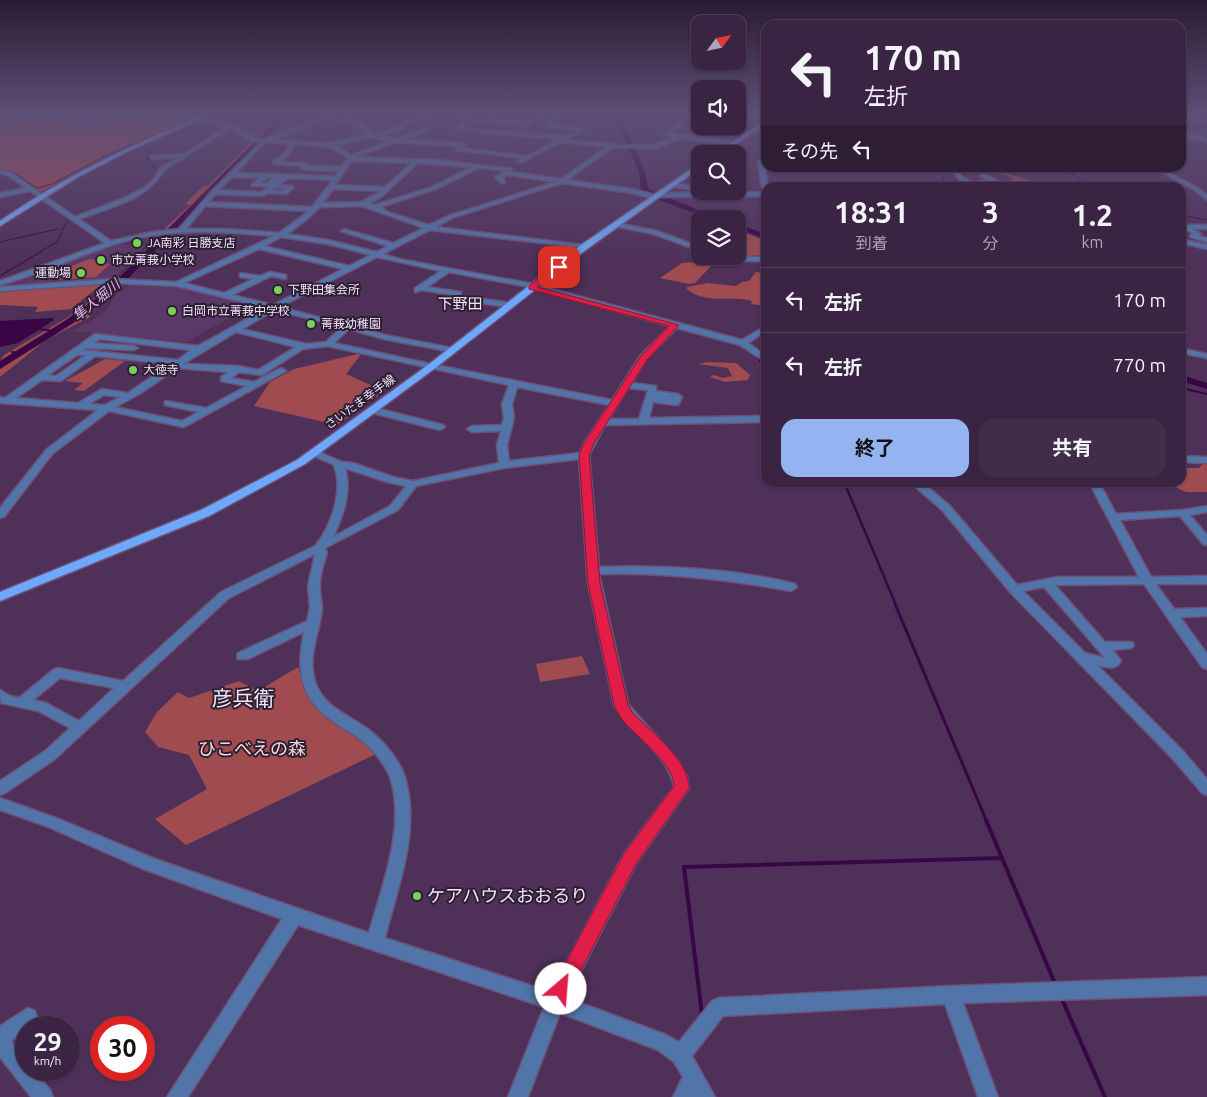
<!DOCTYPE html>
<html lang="ja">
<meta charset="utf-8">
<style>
body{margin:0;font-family:Ubuntu,"Noto Sans JP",sans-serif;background:#422c4a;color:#f1f3f6;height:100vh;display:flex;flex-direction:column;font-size:19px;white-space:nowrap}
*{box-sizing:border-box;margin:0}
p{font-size:16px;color:#aca4b2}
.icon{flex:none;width:28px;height:28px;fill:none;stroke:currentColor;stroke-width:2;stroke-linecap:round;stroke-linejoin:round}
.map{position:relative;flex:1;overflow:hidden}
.side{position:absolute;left:761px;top:182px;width:425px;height:305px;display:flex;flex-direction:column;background:#3b2443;border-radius:15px;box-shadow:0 1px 4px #0004,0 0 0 1px #54415c}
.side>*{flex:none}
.hud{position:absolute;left:761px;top:20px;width:425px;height:152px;border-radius:15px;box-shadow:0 1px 4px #0004,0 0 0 1px #54415c;background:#3b2443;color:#f1f3f6;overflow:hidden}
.needle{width:32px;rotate:57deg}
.tools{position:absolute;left:691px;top:15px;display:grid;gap:10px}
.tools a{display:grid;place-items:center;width:55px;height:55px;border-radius:10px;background:#3b2443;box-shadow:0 1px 4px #0004,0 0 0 1px #54415c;font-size:25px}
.speed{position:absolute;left:15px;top:1016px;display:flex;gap:10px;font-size:25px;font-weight:700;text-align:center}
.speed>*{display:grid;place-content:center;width:65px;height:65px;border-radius:50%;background:#3b2443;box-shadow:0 1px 4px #0004,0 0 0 1px #54415c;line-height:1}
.speed small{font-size:12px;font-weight:400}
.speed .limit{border:8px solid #d22;background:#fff;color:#111}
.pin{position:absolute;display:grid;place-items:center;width:42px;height:42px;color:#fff;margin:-21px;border-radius:10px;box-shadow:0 2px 8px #0006}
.me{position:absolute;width:55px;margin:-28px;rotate:27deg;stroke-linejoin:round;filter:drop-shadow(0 0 4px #0008)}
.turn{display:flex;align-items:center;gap:18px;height:105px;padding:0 20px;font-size:22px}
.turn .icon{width:65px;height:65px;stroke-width:2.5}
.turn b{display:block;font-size:35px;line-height:42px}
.then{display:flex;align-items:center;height:48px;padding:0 20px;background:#0003;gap:10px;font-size:19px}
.eta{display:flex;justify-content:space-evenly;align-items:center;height:85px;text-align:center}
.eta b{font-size:30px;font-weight:700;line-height:35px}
.button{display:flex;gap:10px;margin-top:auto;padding:10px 20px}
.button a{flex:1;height:58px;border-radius:15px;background:#95b2f1;color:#111;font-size:20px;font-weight:700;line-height:58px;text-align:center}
.button a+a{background:#422c4a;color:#f1f3f6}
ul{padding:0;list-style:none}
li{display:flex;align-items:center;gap:15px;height:65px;padding:0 20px;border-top:1px solid #54415c}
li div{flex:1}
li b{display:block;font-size:19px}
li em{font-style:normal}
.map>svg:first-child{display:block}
</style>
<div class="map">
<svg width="1207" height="1097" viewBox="0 0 1207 1097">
<rect width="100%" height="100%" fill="#4f3059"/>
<!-- built -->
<path fill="#5b3867" d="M147 244 113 280 0 289V284L111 245Z
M131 283 188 288 254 304 186 342 72 331 93 320 108 308 116 295Z"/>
<!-- green -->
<path fill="#9f4b50" d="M67 113H108L122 117 92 124 57 115Z
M147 113H170L192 120 109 155 41 192 15 174 0 169V123L43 114 93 127Z
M284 113 166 232H161L190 205 185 204 203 186H208L252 141Z
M289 113 176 231H172L278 121Z
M984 168 972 170 977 174 961 172 960 169 986 168 1046 185 1070 187 997 186 992 184 1012 180V177Z
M745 233 766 241V254L743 257 738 255V243L746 242 738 236Z
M90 259 110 264 96 277 59 280 63 269Z
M695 262H700L696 266H711L695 283 689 284 660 278 682 263Z
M756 272 766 274V306L751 304 752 301C731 295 706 305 687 289V287L708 283 736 286 742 282 749 281Z
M114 283H116L78 314 0 361 4 355 70 316Z
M123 283H126L88 313 90 317 46 340 0 377V369C39 338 86 318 123 283Z
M102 284 71 309 35 312 38 307 0 305V292Z
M362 353 346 374 384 391 337 425 254 406 270 382 294 369Z
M105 359 125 361 84 391 74 390 83 383 65 381Z
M707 362 736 363 750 375 748 380 725 382 710 377 714 375 723 378 732 376 728 368 698 364Z
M1204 462 1207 463V492H1186L1167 483 1181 482V468H1199Z
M582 656 590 674 540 682 536 664Z
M298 667 304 683 322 713 346 728 376 754 186 845 155 819 207 789 189 755 158 747 145 732 157 712 178 692 189 698 239 681 258 691Z"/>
<!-- water -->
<path fill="#380545" d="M52 318 54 320 18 343 0 347V321Z"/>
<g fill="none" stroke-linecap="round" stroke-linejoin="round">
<!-- stream-far4 -->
<path stroke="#380545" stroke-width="1" d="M558 113 560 115 607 117 619 120
M135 116 148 113
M211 118 222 113
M0 123 42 114 92 127 108 123
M1060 168 1099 188
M0 169 16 174 37 188 52 184 105 156 190 120
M152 182 157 170 148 161V155L174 134 204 121
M941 188 945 168
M1181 215 1207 220
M75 217 105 206
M0 242 58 229
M0 276 57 242 65 225 71 220"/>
<!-- stream-far3 -->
<path stroke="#380545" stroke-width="2" d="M38 329 55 331
M12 352 19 353
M757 356 766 370
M1181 388 1207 394"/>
<!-- stream-far2 -->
<path stroke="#380545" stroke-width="2.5" d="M844 482 896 605"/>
<!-- stream-far1 -->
<path stroke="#380545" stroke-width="3" d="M895 604 987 822"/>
<!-- stream -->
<path stroke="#380545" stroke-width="4" d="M986 820 1056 986
M1061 997 1105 1097
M702 1015 684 867 1002 858"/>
<!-- river -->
<path fill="#380545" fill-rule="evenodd" d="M283 113H289L112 295 72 324 0 369V361L66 320 106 291Z
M613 113H619L645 172 648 188 652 191 721 219H709L646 195 641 189 639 172Z
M738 224 766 234V239L738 229Z
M1181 375 1207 383V389L1181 381Z"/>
<!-- minor casing -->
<g stroke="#6d5076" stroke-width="3">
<path id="minor" d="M37 113H49L95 125 139 113H146L95 127 43 114 0 123V121Z
M173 113 192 116 189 113C192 113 232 125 236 127 248 133 250 138 265 139L332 113 336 114 333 116 361 124 374 133 393 129 414 117 436 113 418 119 397 131 378 135 396 139 427 128 429 130 404 139 463 143 466 145 462 148 527 156 560 139 480 133 478 131 455 129 472 113H477L471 119 528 122 536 113H540L525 129 523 128 526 124 468 121 461 128 565 136 579 131 545 125 554 116 545 113 560 115 551 123 586 130 566 140 625 145H653L675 137 663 134 678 123 685 113H689L682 125 670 133 736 143 733 145 681 138 654 149 613 147 567 180 632 189 655 195 658 193 763 192 758 163 764 153 766 152 764 163 768 188H766V196L658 197 655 199 632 193 562 183 452 218 436 227 584 245 587 247 586 248 430 230 383 254 399 259 533 284 742 340 766 326V331L748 343 766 356V362L740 345 677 328 646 359 632 383 656 386V391L678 394 682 397 679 404 676 405 653 402 649 418 766 416V422L605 425 589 455 599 567C663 565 732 568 795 584L797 587 791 591C727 579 664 572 599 574L628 704 679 762 687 777 689 788 636 864 567 998 664 1034 679 1042 712 1001 718 998 951 986 1207 977V995L963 1003 998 1097H978L945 1004 723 1016 692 1056 715 1097H673L683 1077 674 1062 658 1050 560 1013 528 1097H508L544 1007 298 925 188 1097H167L282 919 143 869 46 826 0 810V798L56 818 155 859 369 933C382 885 405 830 391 780 389 772 383 764 378 757 363 738 352 735 334 722 299 699 296 669 304 632L248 659H238L237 656 238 653 307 621 310 607 308 586 315 554 229 598 55 759 5 793 0 795V781L45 751 70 728 38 711 1 703 0 690 10 696 19 698 53 670 58 668 123 681 221 592 315 546C331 527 345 488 333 464L311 455 309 453 311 451H317L342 462 353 463 393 477 413 481 499 463 497 445 501 431 472 432 467 429 472 426 502 425 504 418 502 404 509 385 328 346 303 349 262 375 239 372 231 378 254 382 279 369 282 368 286 371 186 426 183 427 109 411 52 454 4 517 0 518V508L46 450 98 410 0 403V397L5 398 95 334 198 346 267 308 177 286 114 283 0 291V287L114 279 176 282 274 236C221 231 165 228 115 244 77 257 39 274 0 285V281L105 243 30 191 0 197V193L26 188 9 176 0 173V169L13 174 75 217 124 198 145 187 154 179 160 168 180 157 152 159 150 156 185 154 226 127ZM329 118 357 126 369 134 329 143 272 140ZM231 128 250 141 261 142 212 191 179 229 152 232 111 241 79 219C108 208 148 200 164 170ZM373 137 390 141 351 155 335 145ZM266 142 290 144 285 153 273 162V164L302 166 301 168 304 170 339 171 335 176 236 173ZM397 142 458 146 456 150 522 158 517 161 520 163 561 142 607 147 561 179 507 171 495 177 501 183H505L502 177 508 175 555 182 448 216 429 225 390 213 380 207 436 189 479 168 509 171 512 169 439 160 355 157ZM295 144 329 147 348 158 341 167 308 166 309 165 306 163 280 162 289 155ZM352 160 355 161 412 163 385 187 335 185ZM418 163 472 167 432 187 375 205 368 204 381 197ZM232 177 260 178 252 184V186H270L262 192 219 190ZM267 178H273L267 183H260ZM288 178 333 180 312 207 208 202 216 194 263 196 268 193 286 194 293 188V186L279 185ZM275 188H286L283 191 272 190ZM333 189 382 191 361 202 323 203ZM205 206 309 211 279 233 227 229H186ZM362 206 424 228 393 243 344 229 341 231 388 246 377 252 328 240 287 234 306 220 320 207ZM281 237 328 244 371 255 349 266 264 246ZM259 249 343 269 273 305 232 295 271 276 286 279V275L270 272 260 276 240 273V277L253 279 224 293 184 283ZM377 257 441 271 415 288V292L422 290 453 295 451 298 455 300 511 307 515 305 511 303 460 296 461 292 427 287 449 272 529 287 670 326 640 356 612 400 431 364 334 343 349 329 384 339 452 352 456 350 452 348 385 335 280 307ZM275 310 342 327 326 342 306 344 242 329ZM236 332 296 347 258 370 238 366 183 364ZM100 339 191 350 178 360 83 350 87 348 134 350 138 348 134 346 93 343ZM77 355H86L56 376 48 375ZM95 356 171 364 128 393 102 389 78 403 16 398 42 380 61 381ZM177 368 229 372 221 377V381L247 386 206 408 165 401V405L199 412 182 421 115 407 141 393ZM517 387 609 405 584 443 580 453 509 461 507 445 514 418 512 404ZM628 388 648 390 639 419H609ZM104 395 120 397 105 405 89 404ZM579 459 588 583 614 705C631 734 668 753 674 787L624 854 551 992 385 938C397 889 420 833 406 781 402 762 384 742 369 730 347 713 317 706 313 672 310 650 320 630 322 609 322 603 320 596 320 590 319 577 323 565 327 553L325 548 398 510 416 486 504 468ZM345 468 387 482 406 486 390 506 333 537C343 517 352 490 345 468ZM60 678 114 688 79 721 46 703 33 700Z
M457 113H462L457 116 455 115Z
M1181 113 1207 122V125L1181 115Z
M753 129 766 131V133L751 131Z
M1181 133 1207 138V142L1181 136Z
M953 168H957L961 176 972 183 989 180 980 176 982 173 998 181 976 186 978 188C965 188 956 179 953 168Z
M1154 168H1160L1200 189 1207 195V200L1196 191Z
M673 183 700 187V191L671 186Z
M616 223 657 231 700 247V251L654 234 614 226V224Z
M1207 225V229H1193L1201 234 1199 236 1207 238V242L1190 237V235L1193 234 1182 227 1185 225Z
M1181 239 1207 245V249L1181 243Z
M710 256 766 257V261H717Z
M1181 348 1207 354V358L1181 353Z
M372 407 443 425 445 427 440 430 369 412 367 410Z
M1181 456 1207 457V463L1181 462Z
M910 482H922L950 506 1017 585 1057 577H1139L1089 482H1099L1116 514 1183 510 1207 506V512L1190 515 1207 535V545L1203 544 1180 516 1120 520 1151 577 1207 576V584H1156L1174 609 1207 608V616L1180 617 1207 654V669L1202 667 1144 584 1055 585 1105 642H1132L1134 645 1132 648 1113 650 1121 661C1115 671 1107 667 1097 665L1182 750 1207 779V795L1202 793 1172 758 1010 592 942 510ZM1044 587 1105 658 1085 653 1023 591Z
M28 1008 35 1011 37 1017 35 1023 26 1028V1030L11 1041 26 1060V1070H34L50 1090 53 1097H31L0 1057V1026Z"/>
</g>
<!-- major casing -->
<g stroke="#6d5076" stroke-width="3">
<path id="major" d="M208 113H215L131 150 78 177 0 226V221C65 176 135 143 208 113Z
M766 120V124L721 154H714Z
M700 163V168L587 249 434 369 305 464 209 516 0 601V592L201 510 297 460 428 365 581 245Z"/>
</g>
<!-- minor -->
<use href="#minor" fill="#5175a9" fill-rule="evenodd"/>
<!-- major -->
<use href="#major" fill="#6ea8fc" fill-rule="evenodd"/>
</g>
<!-- sky -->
<linearGradient id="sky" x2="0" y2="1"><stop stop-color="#2b1a31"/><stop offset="0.42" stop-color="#5d4e76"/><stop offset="1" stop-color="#5d4e76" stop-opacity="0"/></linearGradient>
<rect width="1207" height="267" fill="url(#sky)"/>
<!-- route -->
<path fill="#e11d48" stroke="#92132f" d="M556 265 562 267 538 287 679 325 647 360 594 443 589 455 600 583 628 705 633 713C651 732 689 760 689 788L636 864 568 995 561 998 555 995 552 989 555 983 624 854 674 786C674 764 639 739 624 722 620 717 617 711 614 705L588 583 579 455 584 443 640 357 669 326 529 289V286Z"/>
<!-- markers -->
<g fill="#7ad157" stroke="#2d1f32" stroke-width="2">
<circle cx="137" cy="243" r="5"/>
<circle cx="101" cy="260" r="5"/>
<circle cx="81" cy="273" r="5"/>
<circle cx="278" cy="290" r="5"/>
<circle cx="172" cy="311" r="5"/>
<circle cx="311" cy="324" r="5"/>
<circle cx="133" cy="370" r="5"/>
<circle cx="417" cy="896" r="5"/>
</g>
<g text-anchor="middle" stroke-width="4" stroke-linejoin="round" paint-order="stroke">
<!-- far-poi labels -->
<g font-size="12" fill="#f4e1fa" stroke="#2d1f32" text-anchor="start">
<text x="147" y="247">JA南彩 日勝支店</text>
<text x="111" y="264">市立菁莪小学校</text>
<text x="71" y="277" text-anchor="end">運動場</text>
<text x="288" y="294">下野田集会所</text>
<text x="182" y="315">白岡市立菁莪中学校</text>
<text x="321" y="328">菁莪幼稚園</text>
<text x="143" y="374">大徳寺</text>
</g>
<!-- far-street labels -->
<g font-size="12" fill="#f4e1fa" stroke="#2d1f32">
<text transform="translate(360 402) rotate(-36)" y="4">さいたま幸手線</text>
</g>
<!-- far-water labels -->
<g font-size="14" font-style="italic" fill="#e6b5f6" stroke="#2d1f32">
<text transform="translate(96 300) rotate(-39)" y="5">隼人堀川</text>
</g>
<!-- far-quarter labels -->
<g font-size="15" fill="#f4e1fa" stroke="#2d1f32">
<text x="460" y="309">下野田</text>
</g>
<!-- near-park labels -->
<g font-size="18" fill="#f6d7d7" stroke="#2d1f32">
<text x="252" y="755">ひこべえの森</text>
</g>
<!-- near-poi labels -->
<g font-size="18" fill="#f4e1fa" stroke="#2d1f32" text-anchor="start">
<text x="427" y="902">ケアハウスおおるり</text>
</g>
<!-- near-quarter labels -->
<g font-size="21" fill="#f4e1fa" stroke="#2d1f32">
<text x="243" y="706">彦兵衛</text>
</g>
</g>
</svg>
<div class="tools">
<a><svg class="needle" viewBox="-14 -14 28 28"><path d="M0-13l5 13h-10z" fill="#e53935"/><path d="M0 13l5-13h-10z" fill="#aca4b2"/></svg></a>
<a><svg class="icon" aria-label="sound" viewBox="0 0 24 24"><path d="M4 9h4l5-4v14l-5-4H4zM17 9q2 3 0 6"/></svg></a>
<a><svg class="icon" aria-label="search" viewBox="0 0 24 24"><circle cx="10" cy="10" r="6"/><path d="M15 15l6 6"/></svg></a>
<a><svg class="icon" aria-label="layers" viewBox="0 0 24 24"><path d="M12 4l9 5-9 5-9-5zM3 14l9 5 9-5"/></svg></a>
</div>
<div class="speed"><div>29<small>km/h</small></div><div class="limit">30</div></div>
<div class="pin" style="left:559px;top:267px;background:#d93025"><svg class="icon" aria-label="arrive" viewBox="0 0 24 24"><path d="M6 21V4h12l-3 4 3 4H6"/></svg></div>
<svg class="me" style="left:561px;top:989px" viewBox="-20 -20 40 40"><circle r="19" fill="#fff"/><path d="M0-13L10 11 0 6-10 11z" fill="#e11d48"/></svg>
<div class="hud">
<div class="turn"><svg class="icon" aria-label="left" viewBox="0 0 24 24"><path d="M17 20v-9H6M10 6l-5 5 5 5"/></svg><div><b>170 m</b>左折</div></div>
<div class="then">その先<svg class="icon" aria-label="left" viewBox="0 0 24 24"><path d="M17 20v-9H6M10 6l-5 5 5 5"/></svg></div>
</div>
<section class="side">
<div class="eta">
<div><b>18:31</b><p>到着</p></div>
<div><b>3</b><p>分</p></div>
<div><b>1.2</b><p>km</p></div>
</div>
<ul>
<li><svg class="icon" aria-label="left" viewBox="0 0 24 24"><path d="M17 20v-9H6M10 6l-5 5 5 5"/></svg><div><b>左折</b></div><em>170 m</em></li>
<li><svg class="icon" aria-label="left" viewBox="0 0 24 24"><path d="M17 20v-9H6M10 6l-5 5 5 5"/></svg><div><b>左折</b></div><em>770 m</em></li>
</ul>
<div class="button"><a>終了</a><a>共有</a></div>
</section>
</div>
